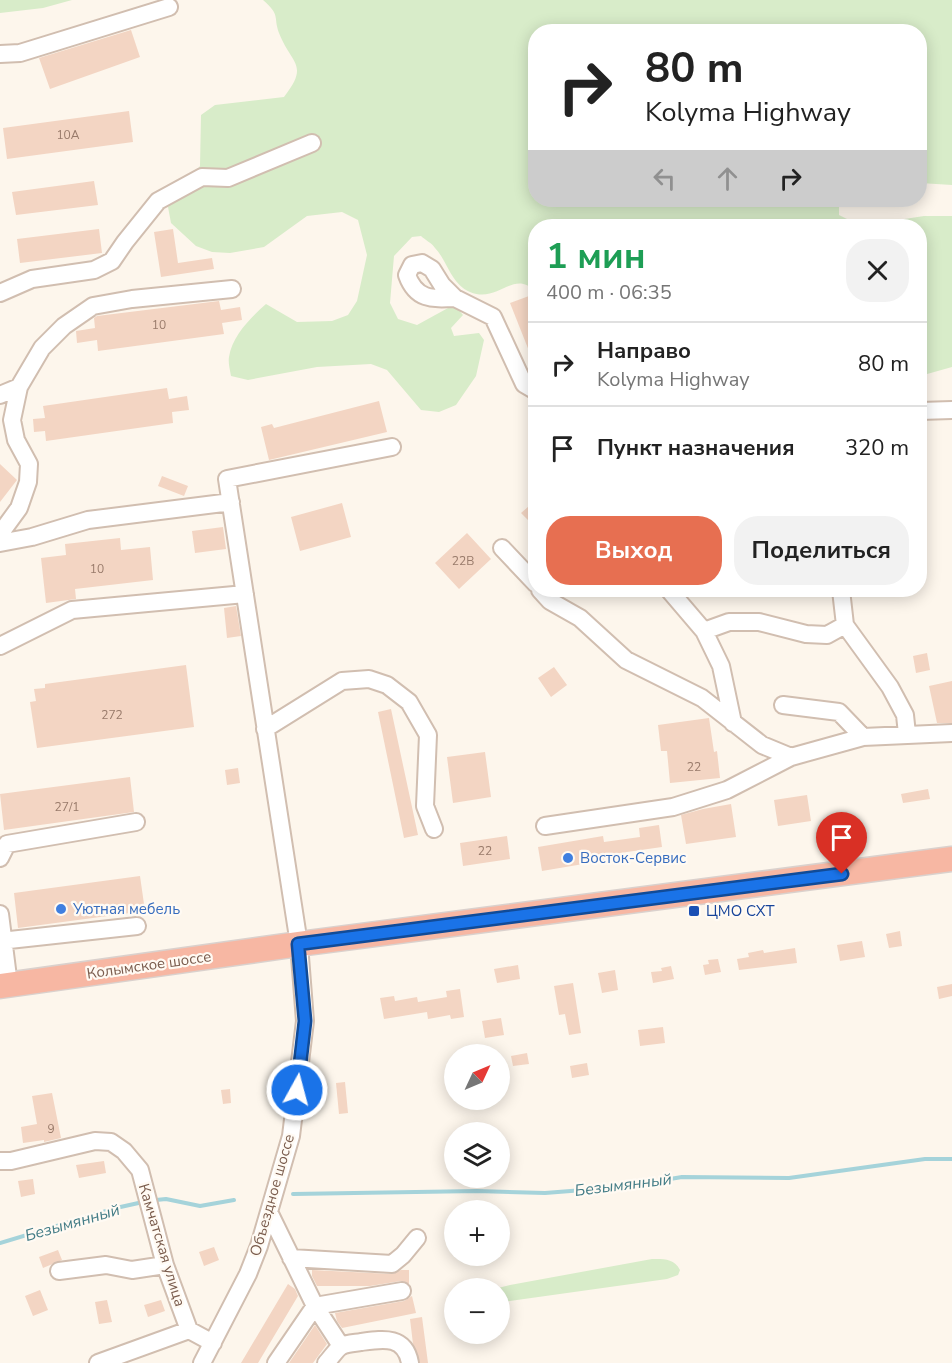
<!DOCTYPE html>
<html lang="ru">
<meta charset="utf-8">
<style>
body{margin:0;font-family:"Nunito Sans",sans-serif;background:#f2f2f2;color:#222;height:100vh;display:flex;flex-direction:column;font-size:22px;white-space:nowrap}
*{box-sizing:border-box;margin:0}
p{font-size:20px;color:#767676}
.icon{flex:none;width:33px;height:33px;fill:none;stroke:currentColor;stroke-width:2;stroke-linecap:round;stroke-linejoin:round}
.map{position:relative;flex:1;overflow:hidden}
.sheet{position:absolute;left:528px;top:219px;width:399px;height:378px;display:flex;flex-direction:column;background:#fff;border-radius:24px;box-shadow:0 3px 15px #0003}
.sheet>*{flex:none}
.guide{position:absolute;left:528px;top:24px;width:399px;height:183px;border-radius:24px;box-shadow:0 3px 15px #0003;background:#fff;color:#222;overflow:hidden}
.needle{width:39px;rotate:46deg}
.tools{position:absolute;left:444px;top:1044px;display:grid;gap:12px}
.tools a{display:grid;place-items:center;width:66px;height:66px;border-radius:50%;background:#fff;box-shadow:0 3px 15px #0003;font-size:30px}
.pin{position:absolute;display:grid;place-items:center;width:51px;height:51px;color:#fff;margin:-62px -26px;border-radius:50% 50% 50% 0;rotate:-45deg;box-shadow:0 0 6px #0007}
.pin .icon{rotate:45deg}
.me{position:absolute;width:66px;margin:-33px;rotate:7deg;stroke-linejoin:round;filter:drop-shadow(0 0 4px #0008)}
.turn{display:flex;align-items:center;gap:21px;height:126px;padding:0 18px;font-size:27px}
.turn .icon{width:78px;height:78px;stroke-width:2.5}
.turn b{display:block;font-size:42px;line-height:51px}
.lanes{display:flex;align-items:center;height:57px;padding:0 18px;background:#0003;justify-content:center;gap:30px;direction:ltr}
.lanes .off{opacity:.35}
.round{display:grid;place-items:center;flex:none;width:63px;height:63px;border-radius:24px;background:#f2f2f2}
.headline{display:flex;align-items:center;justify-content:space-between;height:102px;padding:0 18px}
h1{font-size:36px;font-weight:700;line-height:45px;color:#1e9e55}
.primary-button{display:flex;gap:12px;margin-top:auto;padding:12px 18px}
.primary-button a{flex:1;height:69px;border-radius:24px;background:#e76f51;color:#fff;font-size:24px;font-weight:700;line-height:69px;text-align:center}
.primary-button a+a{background:#f2f2f2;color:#222}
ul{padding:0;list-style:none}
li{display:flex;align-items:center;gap:18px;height:84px;padding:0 18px;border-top:2px solid #e0e0e0}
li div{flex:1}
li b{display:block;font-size:22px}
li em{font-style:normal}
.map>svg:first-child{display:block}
</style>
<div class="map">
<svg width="952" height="1363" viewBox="0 0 952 1363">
<rect width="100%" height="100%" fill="#fdf6ec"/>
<!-- green -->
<path fill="#d8ecc9" d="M0 0H72L43 8 0 13Z
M263 0H952V185L920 183V32H536V200H839V215L855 223 872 224 924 216H952V367L920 376V226H536L535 291C513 269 498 304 470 292 451 284 448 262 435 248 432 243 425 240 421 236L412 237 394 256 390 303 398 319 417 325 448 308H457L463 315 451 328 454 336 479 333 484 340 476 376 456 405 439 412 421 410 387 370 371 364 317 367 248 380 231 376C230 370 228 363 229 357 232 336 251 317 266 304L297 322 332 321 348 315 357 301 367 255 358 220 342 212 307 216 264 247 230 253 212 252 196 246 171 223 168 207 200 166 201 115 215 105 284 97C310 64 291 64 279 33 273 16 281 16 263 0Z
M652 1259C663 1259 674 1258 680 1270L678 1275 667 1279 503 1302 500 1300 498 1288 510 1285Z"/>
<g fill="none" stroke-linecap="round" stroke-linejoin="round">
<!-- stream -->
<path stroke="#a5d3da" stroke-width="4" d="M293 1194 477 1191 545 1193 622 1187 682 1177 789 1178 925 1159H952
M156 1200 166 1199 200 1206 234 1200
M0 1243 116 1208 143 1202"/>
</g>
<!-- building -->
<path fill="#f3d5c3" d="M131 30 140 57 50 89 39 58Z
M129 111 133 142 7 159 3 128Z
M94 181 98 205 16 215 12 192Z
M99 229 102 253 20 263 17 239Z
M173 229 178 263 212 258 214 269 161 277 154 232Z
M529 296 536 313 535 366 510 303Z
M219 301 221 310 240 307 242 320 222 323 224 334 98 351 97 340 77 343 76 331 95 328 94 318 97 316Z
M167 388 169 399 187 396 189 410 172 412 173 423 46 441 45 431 34 432 33 419 45 418 43 406Z
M379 401 387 432 269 460 261 427 272 424 274 428Z
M0 464 17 480 0 502Z
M162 476 188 486 184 496 158 486Z
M536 500V528L521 513Z
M342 503 351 537 300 551 291 517Z
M223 527 226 549 195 553 192 531Z
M467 533 491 559 459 589 435 563Z
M120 538 121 550 150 547 153 580 75 589 76 599 46 603 41 558 66 555 65 544Z
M236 606 241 636 227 638 224 608Z
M927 653 930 670 916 673 913 656Z
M186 665 194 727 37 748 30 702 36 701 34 689 45 688V684Z
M554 667 567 685 551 697 538 678Z
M952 681V723H937L929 686Z
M391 709 418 835 404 838 378 712Z
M709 718 714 752 717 751 720 778 670 783 667 751H661L658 725Z
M485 752 491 797 453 803 447 757Z
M238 768 240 783 227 785 225 770Z
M130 777 134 812 4 830 0 794Z
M928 789 930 799 903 803 901 794Z
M807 795 811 821 778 826 774 800Z
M731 804 736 837 686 844 681 815 703 809Z
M659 825 662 847 606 855 607 860 542 871 538 847 603 836 604 842 640 837 639 828Z
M507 836 510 859 463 866 460 843Z
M140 876 145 911 18 928 14 893Z
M900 931 902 946 889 948 886 934Z
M862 941 865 957 840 961 837 945Z
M795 948 797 963 739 970 737 959 749 957 748 953 763 950 764 953Z
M718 959 721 972 705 975 703 965 709 964 708 960Z
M518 965 520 979 497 983 494 969Z
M671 966 674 979 653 983 651 972 662 971 661 968Z
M615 970 618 990 602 993 598 973Z
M573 983 581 1033 569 1035 565 1014 559 1015 554 986Z
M952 984V996L939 999 937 987Z
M460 989 464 1017 451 1019 450 1015 428 1019 427 1012 384 1019 380 998 394 996 395 1001 417 997 418 1002 447 997 446 991Z
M501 1018 504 1035 485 1038 482 1021Z
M663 1027 665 1043 640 1046 638 1030Z
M527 1053 529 1064 513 1066 511 1056Z
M587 1063 589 1075 572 1078 570 1066Z
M345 1082 348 1113 339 1114 336 1083Z
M230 1089 231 1103 223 1104 221 1090Z
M52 1093 61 1138 44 1142V1140L23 1143 21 1127 37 1124 32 1096Z
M104 1161 106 1173 79 1178 76 1165Z
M33 1179 35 1194 21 1197 18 1181Z
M214 1247 219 1260 204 1266 199 1252Z
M58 1250 62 1260 43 1268 39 1257Z
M312 1270 391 1274 401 1270H409V1284L401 1281 370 1286H317L312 1276Z
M288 1284 295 1289 298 1296 258 1363H241Z
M40 1290 48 1310 33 1316 25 1296Z
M412 1296 416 1313 342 1328 337 1321 335 1313 404 1301Z
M107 1300 112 1322 99 1324 95 1302Z
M161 1300 165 1311 148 1317 144 1305Z
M422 1317 428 1363H420L413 1344 410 1319Z
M315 1325 327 1344 313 1363H289Z"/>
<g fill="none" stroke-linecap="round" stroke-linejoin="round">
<!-- minor casing -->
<g stroke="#d1beb0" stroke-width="20">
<path id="minor" d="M0 54 20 53 169 7
M0 293 32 279 94 270 112 261 125 242 158 201 202 177 228 178 312 143
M455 298C432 299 416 300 407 275L412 265 422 263 432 269 442 285 455 298 493 317 524 384 536 391
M0 395 19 387
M920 411 952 410
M0 534 19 508 28 482 29 464 16 440 12 420 19 387 42 348 64 326 93 306 132 299 232 289
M0 543 32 537 88 520 231 502
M502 548 536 584
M540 590 550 601 580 618 626 660 702 698 762 745 791 757 863 737 952 733
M669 590 704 631 721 666 733 723
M841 590 845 625 890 687 905 715 907 734
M704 631 729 622H759L806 634 827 635 845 625
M0 646 72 610 245 594
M783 705 839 712 863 737
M265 729 342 681 369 679 387 685 409 702 428 735 425 806 434 829
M545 826 673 807 727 790 791 757
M0 858 7 844 136 822
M0 914 9 985
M0 941 137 926
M0 1161H11L95 1141 111 1142 124 1151 140 1170 165 1265 189 1330
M269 1212 315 1306 341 1346
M291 1258 392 1264 403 1255 417 1238
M59 1271 106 1265 132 1270 165 1265
M98 1363 189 1330 213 1343
M202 1363 248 1274 259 1246 291 1136 305 1021 299 944 227 479 392 447
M276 1363 315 1306 402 1291
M326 1363C331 1358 337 1348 342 1346 347 1343 356 1343 361 1342 383 1339 405 1335 410 1363"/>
</g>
<!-- highway casing -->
<g stroke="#dad1cd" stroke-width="27">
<path id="highway" d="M0 986 299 944 952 859"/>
</g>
<!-- minor -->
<use href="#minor" stroke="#fff" stroke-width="16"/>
<!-- highway -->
<use href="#highway" stroke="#f7b7a3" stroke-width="24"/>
</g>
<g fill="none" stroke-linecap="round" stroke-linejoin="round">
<!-- route casing -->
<g stroke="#114b97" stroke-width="15">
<path id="route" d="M297 1090 305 1021 298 944 842 874"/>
</g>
<!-- route -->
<use href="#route" stroke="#1a73e8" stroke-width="10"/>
</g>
<!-- markers -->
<g fill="#3f7fe0" stroke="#fffaf3" stroke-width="2">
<circle cx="568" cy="858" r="6"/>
<circle cx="61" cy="909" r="6"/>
</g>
<rect fill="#1a4fb4" stroke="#fffaf3" stroke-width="2" x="688" y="905" width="12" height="12" rx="3"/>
<g text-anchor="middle" stroke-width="4.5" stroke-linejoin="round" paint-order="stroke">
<!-- number labels -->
<g font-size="12" fill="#987a6a">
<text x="68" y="139">10А</text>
<text x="159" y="329">10</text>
<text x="463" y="565">22В</text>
<text x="97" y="573">10</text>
<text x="112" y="719">272</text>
<text x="694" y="771">22</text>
<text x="67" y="811">27/1</text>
<text x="485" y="855">22</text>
<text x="51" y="1133">9</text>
</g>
<!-- shop labels -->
<g font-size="15" fill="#366cbe" stroke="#fffaf3" text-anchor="start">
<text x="580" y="863">Восток-Сервис</text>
<text x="73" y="914">Уютная мебель</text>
</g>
<!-- transit labels -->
<g font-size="15" fill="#164399" stroke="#fffaf3" text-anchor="start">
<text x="706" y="916">ЦМО СХТ</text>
</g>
<!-- street labels -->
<g font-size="15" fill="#7a5c4d" stroke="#fffaf3">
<text transform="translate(149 965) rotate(-8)" y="5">Колымское шоссе</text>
<text transform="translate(272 1195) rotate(-74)" y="5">Объездное шоссе</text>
<text transform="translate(162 1245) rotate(73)" y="5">Камчатская улица</text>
</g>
<!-- water labels -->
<g font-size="16" font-style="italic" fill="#437c86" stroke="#fffaf3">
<text transform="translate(623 1184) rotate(-7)" y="6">Безымянный</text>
<text transform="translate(72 1222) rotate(-16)" y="6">Безымянный</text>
</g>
</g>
</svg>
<div class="tools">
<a><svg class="needle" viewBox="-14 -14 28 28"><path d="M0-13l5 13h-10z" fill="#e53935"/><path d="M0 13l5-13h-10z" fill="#767676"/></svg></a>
<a><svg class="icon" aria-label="layers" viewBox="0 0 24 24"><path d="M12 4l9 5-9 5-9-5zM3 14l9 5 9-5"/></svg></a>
<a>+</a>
<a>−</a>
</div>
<div class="pin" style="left:842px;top:874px;background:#d93025"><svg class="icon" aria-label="arrive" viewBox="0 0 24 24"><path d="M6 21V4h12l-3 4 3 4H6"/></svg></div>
<svg class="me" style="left:297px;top:1090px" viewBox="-20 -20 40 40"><circle r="17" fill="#1a73e8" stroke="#fff" stroke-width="3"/><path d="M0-11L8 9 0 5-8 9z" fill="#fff"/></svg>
<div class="guide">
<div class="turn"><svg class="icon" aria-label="right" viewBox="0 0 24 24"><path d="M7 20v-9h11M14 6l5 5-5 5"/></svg><div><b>80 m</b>Kolyma Highway</div></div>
<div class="lanes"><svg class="icon off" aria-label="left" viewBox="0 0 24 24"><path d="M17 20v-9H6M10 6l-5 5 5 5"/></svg><svg class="icon off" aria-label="ahead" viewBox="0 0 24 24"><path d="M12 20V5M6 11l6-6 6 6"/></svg><svg class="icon" aria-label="right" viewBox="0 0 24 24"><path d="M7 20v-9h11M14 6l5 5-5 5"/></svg></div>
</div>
<section class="sheet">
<div class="headline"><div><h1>1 мин</h1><p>400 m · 06:35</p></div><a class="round"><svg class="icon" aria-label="close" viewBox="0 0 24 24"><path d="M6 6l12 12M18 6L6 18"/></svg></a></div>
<ul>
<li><svg class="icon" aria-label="right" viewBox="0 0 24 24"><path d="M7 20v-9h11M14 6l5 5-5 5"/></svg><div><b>Направо</b><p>Kolyma Highway</p></div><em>80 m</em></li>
<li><svg class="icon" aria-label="arrive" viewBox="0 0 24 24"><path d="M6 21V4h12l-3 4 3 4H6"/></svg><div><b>Пункт назначения</b></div><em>320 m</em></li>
</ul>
<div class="primary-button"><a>Выход</a><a>Поделиться</a></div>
</section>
</div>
